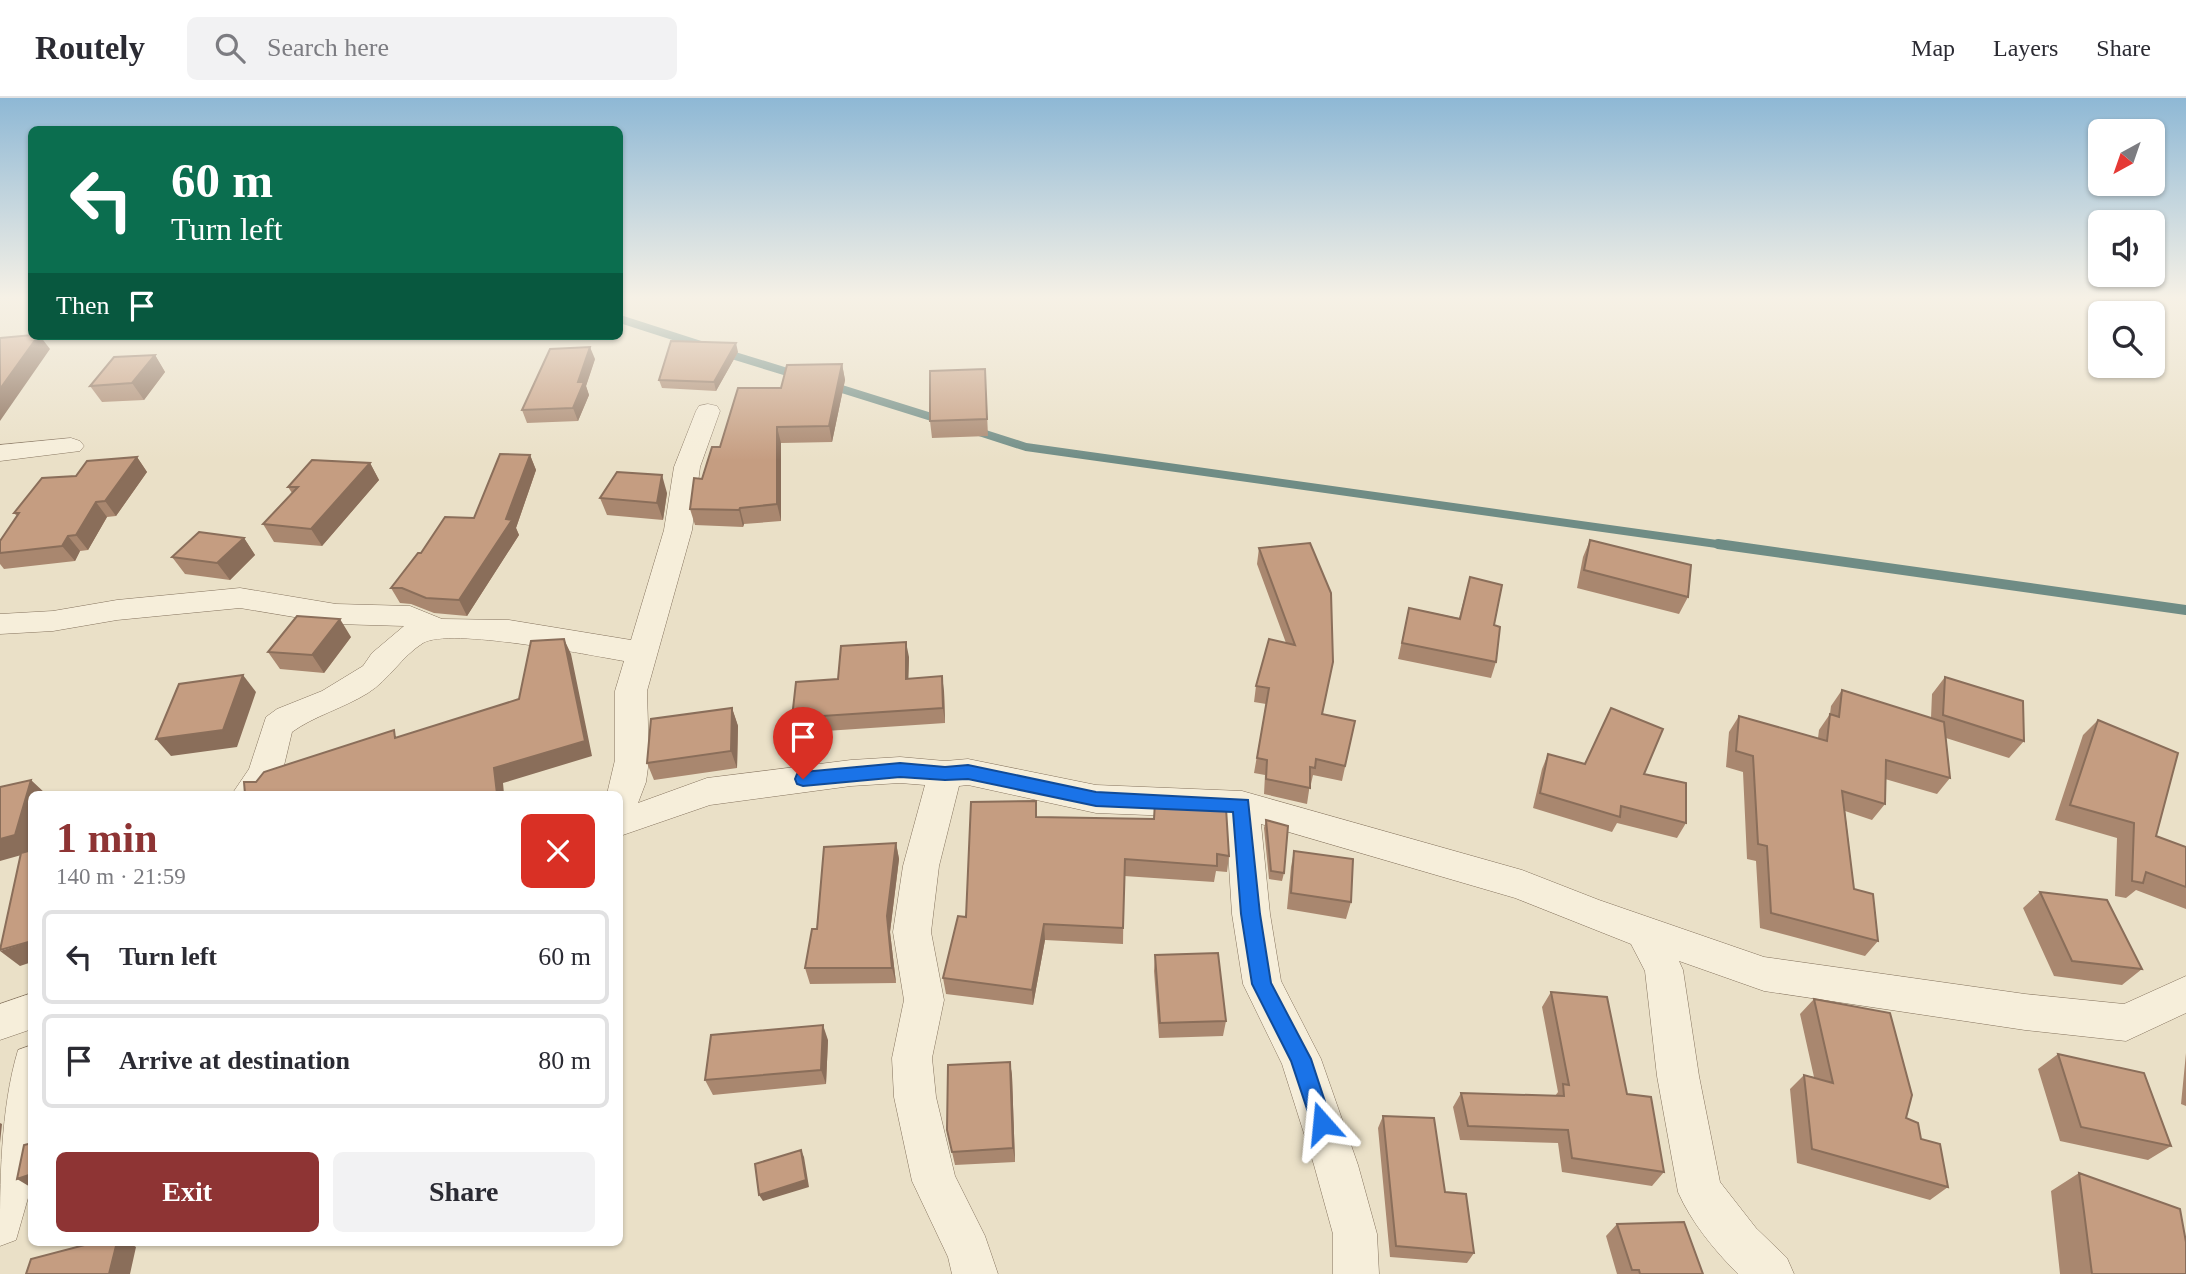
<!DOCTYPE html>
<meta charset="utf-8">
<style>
body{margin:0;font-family:"Times New Roman",serif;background:#f2f2f3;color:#2b2b33;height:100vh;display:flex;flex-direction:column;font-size:26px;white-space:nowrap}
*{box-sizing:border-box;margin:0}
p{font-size:23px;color:#7c7c81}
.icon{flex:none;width:38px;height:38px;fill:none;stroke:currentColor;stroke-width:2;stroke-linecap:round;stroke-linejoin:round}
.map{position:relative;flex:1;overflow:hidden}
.panel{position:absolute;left:28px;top:693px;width:595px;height:455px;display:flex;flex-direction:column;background:#fff;border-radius:10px;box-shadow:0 2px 5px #0004}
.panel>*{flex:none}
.banner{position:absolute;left:28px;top:28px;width:595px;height:214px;border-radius:10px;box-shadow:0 2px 5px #0004;background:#0b6e4f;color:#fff;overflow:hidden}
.needle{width:46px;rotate:220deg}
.fabs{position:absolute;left:2088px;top:21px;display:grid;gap:14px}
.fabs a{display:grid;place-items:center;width:77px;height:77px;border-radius:10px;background:#fff;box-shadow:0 2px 5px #0004;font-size:35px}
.pin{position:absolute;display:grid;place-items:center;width:60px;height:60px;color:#fff;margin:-72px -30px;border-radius:50% 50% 50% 0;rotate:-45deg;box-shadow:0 0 7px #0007}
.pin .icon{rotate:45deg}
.me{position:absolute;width:77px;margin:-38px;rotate:342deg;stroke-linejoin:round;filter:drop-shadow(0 0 5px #0008)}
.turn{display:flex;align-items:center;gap:24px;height:147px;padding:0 28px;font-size:32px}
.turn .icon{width:91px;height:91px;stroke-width:2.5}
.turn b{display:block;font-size:49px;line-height:60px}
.then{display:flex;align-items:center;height:66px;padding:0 28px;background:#0003;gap:14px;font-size:26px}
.round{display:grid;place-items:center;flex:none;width:74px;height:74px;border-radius:10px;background:#f2f2f3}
.overview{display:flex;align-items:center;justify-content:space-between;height:119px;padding:0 28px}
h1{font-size:42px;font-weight:700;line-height:52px;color:#8e3434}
.button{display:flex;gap:14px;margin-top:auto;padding:14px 28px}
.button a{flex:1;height:80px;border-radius:10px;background:#8e3434;color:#fff;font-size:28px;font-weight:700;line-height:80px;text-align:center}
.button a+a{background:#f2f2f3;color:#2b2b33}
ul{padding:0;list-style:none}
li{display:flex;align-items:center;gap:21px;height:94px;margin:0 14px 10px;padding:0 14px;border:4px solid #e1e1e2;border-radius:10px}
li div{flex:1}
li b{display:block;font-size:26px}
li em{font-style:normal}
header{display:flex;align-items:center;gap:42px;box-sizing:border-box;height:98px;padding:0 35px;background:#fff;border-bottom:2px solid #e1e1e2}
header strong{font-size:33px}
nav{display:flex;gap:38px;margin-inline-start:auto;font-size:24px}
.search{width:490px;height:63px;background:#f2f2f3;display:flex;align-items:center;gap:18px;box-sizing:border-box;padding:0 24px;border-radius:10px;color:#7c7c81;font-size:26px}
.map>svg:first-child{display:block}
</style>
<header>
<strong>Routely</strong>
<div class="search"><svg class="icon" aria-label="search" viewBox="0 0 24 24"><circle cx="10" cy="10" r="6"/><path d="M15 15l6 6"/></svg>Search here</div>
<nav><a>Map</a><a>Layers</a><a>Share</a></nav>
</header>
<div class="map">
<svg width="2186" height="1176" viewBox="0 0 2186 1176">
<rect width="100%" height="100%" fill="#eae0c7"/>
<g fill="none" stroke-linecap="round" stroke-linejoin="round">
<!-- stream-far1 -->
<path stroke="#6f8c85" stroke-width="8" d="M620 221 704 248
M722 254 797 277
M829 287 941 322
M976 333 1026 349 1731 448"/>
<!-- stream -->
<path stroke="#6f8c85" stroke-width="10" d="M1718 446 2186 512"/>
<!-- street casing -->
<g stroke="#85735e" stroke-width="1">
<path id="street" d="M708 306 717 308 720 313 700 369 692 432 647 593 649 662 646 684 638 705 707 680 851 662 900 659 945 663 968 661 1096 687 1242 693 1522 772 1599 802 1764 859 2025 896 2124 906 2186 878V915L2126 943 2025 932 1764 893 1679 863 1683 872 1699 978 1720 1084 1756 1130 1787 1160 1794 1176H1738C1715 1153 1691 1124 1678 1094L1657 978 1645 873 1631 846 1515 800 1261 726 1270 816 1281 883 1321 961 1358 1067 1377 1136 1379 1176H1333V1136L1314 1067 1282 966 1243 886 1232 816 1226 720 1096 715 968 687 959 688 939 768 931 834 944 902 932 960 936 999 955 1078 985 1138 998 1176H952L948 1159 912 1083 894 999 892 960 904 902 893 834 903 768 925 687 900 685 851 688 710 707 620 738V696H607L615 662V593L624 563C589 557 449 529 423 545 401 559 390 581 368 595 344 610 314 618 292 634L282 676 268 696H232L249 671 266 619 277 611 322 593 363 568 372 555 404 528 336 526 240 510 117 522 53 533 0 536V516L53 513 117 502 240 490 336 506 410 508 442 521 509 522 631 542 664 432 674 369 696 313 699 308Z
M71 340 80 343 84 348 80 353 0 363V347Z
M32 895V931L0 942V906Z
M32 947V1086L16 1142 0 1148C0 1085 0 1012 18 952Z"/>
</g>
<!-- street -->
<use href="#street" fill="#f6eeda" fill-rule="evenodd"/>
</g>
<!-- wall -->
<path fill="#a9876f" d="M738 254 716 293 662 290 659 282Z
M155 257 165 274 144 302 102 304 90 288Z
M595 261 586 288 589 297 578 323 527 325 522 312Z
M842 266 845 282 832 344 781 345V423L744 426 743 429 695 427 690 411 702 381 720 349 781 290Z
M985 271 988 338 932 340 930 323Z
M530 357 536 372 516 430 519 437 467 518 434 515 411 506 400 505 391 490 421 455 474 420Z
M137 359 147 374 116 418 107 419 88 452 80 453 75 463 4 471 0 466V443L17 418 14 415 76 378Z
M370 365 379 382 322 448 274 444 263 426 292 395 288 389Z
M667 395 663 422 607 417 600 400Z
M244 440 255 457 230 482 185 476 172 459Z
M1590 442 1688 499 1679 516 1577 490 1583 459Z
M1259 450 1322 616 1355 623 1342 683 1313 677 1311 686H1310L1307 706 1264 696 1265 677 1254 675 1266 606 1254 604 1256 588 1286 545 1257 466Z
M1470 479 1494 527 1496 564 1491 580 1398 561 1409 510 1459 520Z
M351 539 324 575 280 571 268 554Z
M909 559 908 580 944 593 945 625 796 635 792 620 838 581Z
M1945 579 2024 643 2009 660 1946 640 1950 680 1937 696 1885 681V706L1872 722 1845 713 1854 791 1878 843 1865 858 1760 830 1756 763 1747 761 1743 674 1726 669 1729 634 1739 618 1818 640 1819 632 1830 616 1831 608 1842 592 1931 620 1932 596Z
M732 610 738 628 737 670 654 682 647 665Z
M2098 622 2156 738 2186 749V811L2136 792 2126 800 2115 798 2117 740 2055 722 2083 637Z
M1548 656 1585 666 1644 676 1686 725 1677 740 1617 725 1612 734 1533 710 1542 671Z
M1037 719 1229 758 1227 774 1216 773 1214 784 1124 778 1123 846 1045 842 1033 907 946 896 943 880 966 819Z
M1266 722 1284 775 1282 783 1269 781 1264 730Z
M896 745 899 761 890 834 896 885 810 886 805 870 817 831Z
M1294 753 1351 804 1346 821 1287 811 1291 769Z
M2040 794 2142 871 2122 887 2054 878 2023 810Z
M1155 857 1226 923 1223 938 1159 940 1154 873Z
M1551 894 1627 996 1664 1074 1652 1088 1562 1074 1558 1045 1460 1042 1453 1009 1461 995 1555 998 1558 994 1542 909Z
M1814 901 1921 1041 1948 1089 1930 1102 1797 1065 1790 991 1804 977 1814 979 1800 916Z
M828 942 826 986 713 997 705 982Z
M2186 955V1008L2181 1006Z
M2058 956 2171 1048 2148 1062 2060 1043 2038 971Z
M1010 964 1012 978 1015 1064 955 1067 947 1032Z
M1383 1018 1445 1094 1474 1155 1467 1165 1390 1159 1378 1030Z
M2079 1075 2186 1176H2060L2051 1093Z
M1617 1126 1703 1176H1617L1606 1138Z"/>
<!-- shaded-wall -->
<path fill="#8a6e5a" d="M38 238H40L50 251 0 323V291Z
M736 245 738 254 716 293 714 284Z
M590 249 595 261 586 288 589 297 578 323 573 310 578 284Z
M155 257 165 274 144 302 132 285Z
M842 266 845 282 832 344 829 328Z
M777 329 781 345V423L777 406Z
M530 357 536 372 516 430 519 437 467 518 459 502 506 421Z
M137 359 147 374 116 418 105 403Z
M370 365 379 382 322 448 311 431Z
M662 377 667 395 663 422 657 405Z
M96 404 107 419 88 452 76 437Z
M740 410 744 426 743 429 739 412Z
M68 438 80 453 75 463 62 448Z
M244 440 255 457 230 482 217 465Z
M340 521 351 539 324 575 312 557Z
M564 541 571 556 592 658 503 685 504 696H497L494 670Z
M906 544 909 559 908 595 906 581Z
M243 577 256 594 237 649 171 658 156 641Z
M942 578 944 593 945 625 943 610Z
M732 610 738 628 737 670 731 653Z
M31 682 46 696H32V754L0 763V741Z
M896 745 899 761 890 834 896 885 892 870 887 818Z
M1044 826 1045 842 1033 907 1032 892Z
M32 843V864L20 868 0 853Z
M823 927 828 942 826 986 821 972Z
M1010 964 1012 978 1015 1064 1013 1050Z
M0 1025 2 1026 0 1045Z
M801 1052 804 1059 809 1089 763 1103 759 1097Z
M32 1076V1090L17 1081Z
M117 1144H128L136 1149 130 1176H109Z"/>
<!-- building -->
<path fill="#c59d81" stroke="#8a6e5a" stroke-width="2" d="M32 237V238H38L0 291V240Z
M671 243 736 245 714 284 659 282Z
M590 249 578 284H584L573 310 522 312 550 251Z
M155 257 132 285 90 288 114 259Z
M842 266 829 328 777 329V406L740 410 739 412 690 411 694 380 702 381 712 349H720L738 290H781L787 267Z
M985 271 987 321 930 323V273Z
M500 356 530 357 506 421 512 422 459 502 426 500 402 490H391L418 455H421L445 419 474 420Z
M137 359 105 403 96 404 76 437 68 438 62 448 0 455V443L19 415H14L42 380 76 378 87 363Z
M312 362 370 365 311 431 263 426 298 389H288Z
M617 374 662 377 657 405 600 400Z
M199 434 244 440 217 465 172 459Z
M1590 442 1691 467 1688 499 1584 472Z
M1310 445 1331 495 1333 564 1322 616 1355 623 1345 668 1316 661 1315 670 1310 669V690L1266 681 1267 662 1257 660 1269 590 1256 588 1269 541 1295 547 1259 450Z
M1470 479 1502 487 1494 527 1500 529 1496 564 1402 545 1409 510 1460 521Z
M297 518 340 521 312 557 268 554Z
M564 541 585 643 494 670 497 696H245L244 684H256L264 674 394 632 395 640 519 601 531 543Z
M906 544V581L942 578 943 610 792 620 796 584 838 581 841 548Z
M243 577 223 632 156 641 179 586Z
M1945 579 2023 603 2024 643 1943 617Z
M1842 592 1944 624 1950 680 1886 662 1885 706 1842 693 1854 791 1873 796 1878 843 1771 815 1767 748 1758 746 1753 658 1736 653 1739 618 1827 643 1830 616 1839 619Z
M732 610 731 653 647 665 651 621Z
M1611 610 1663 631 1644 676 1686 685V725L1621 708 1620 719 1540 695 1548 656 1585 666Z
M2098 622 2178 655 2156 738 2186 749V789L2146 774 2143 785 2132 783 2134 725 2070 707Z
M31 682 15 737 0 741V689Z
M1036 703V719L1154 721 1155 704 1226 710 1229 758 1217 756V768L1125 761 1123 830 1044 826 1032 892 943 880 958 818 966 819 971 704Z
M1266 722 1288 728 1284 775 1271 773Z
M896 745 887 818 892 870H805L812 831H817L824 749Z
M32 752V843L0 852 21 755Z
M1294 753 1353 761 1351 804 1291 795Z
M2040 794 2107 802 2142 871 2072 863Z
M1218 855 1226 923 1160 925 1155 857Z
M1551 894 1607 899 1627 996 1651 999 1664 1074 1572 1060 1568 1032 1468 1028 1461 995 1564 998 1563 986 1569 987Z
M1814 901 1890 915 1912 997 1906 1020 1918 1025 1921 1041 1940 1046 1948 1089 1812 1051 1804 977 1833 985Z
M823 927 821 972 705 982 711 937Z
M2058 956 2144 975 2171 1048 2081 1029Z
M1010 964 1013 1050 952 1054 947 1032 948 967Z
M1383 1018 1434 1020 1445 1094 1466 1096 1474 1155 1396 1148Z
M32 1045V1076L17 1081 24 1047Z
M801 1052 806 1082 759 1097 755 1066Z
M2079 1075 2180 1111 2186 1144V1176H2092Z
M1684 1124 1703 1176H1640L1639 1172H1632L1617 1126Z
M96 1144H117L109 1176H26L31 1161Z"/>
<!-- sky -->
<linearGradient id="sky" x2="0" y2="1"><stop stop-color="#8eb8d5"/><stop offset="0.55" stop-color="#f6f1e6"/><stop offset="1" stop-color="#f6f1e6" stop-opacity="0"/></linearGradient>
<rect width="2186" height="362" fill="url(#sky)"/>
<!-- route -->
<path fill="#1a73e8" stroke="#114b97" stroke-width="2" d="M900 665 945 669 968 667 1096 694 1248 702 1260 816 1271 885 1311 961 1332 1025 1329 1032 1322 1035 1314 1032 1291 963 1252 886 1241 816 1233 714 1096 708 968 681 945 682 900 679 803 688 797 686 795 681 797 676 803 674Z"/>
</svg>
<div class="fabs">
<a><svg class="needle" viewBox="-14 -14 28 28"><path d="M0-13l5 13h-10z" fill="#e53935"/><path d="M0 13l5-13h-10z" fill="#7c7c81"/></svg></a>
<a><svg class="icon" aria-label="sound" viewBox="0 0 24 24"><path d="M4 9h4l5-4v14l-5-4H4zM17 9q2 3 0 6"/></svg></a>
<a><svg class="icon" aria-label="search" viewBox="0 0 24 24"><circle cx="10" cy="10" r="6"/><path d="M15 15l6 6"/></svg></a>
</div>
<div class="pin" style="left:803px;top:681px;background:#d93025"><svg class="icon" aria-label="arrive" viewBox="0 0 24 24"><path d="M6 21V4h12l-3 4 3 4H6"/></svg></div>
<svg class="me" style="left:1322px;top:1025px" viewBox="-20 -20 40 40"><path d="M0-17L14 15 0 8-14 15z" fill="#1a73e8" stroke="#fff" stroke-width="4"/></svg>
<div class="banner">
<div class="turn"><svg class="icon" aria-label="left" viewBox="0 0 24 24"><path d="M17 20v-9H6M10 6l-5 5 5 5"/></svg><div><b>60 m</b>Turn left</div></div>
<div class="then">Then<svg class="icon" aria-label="arrive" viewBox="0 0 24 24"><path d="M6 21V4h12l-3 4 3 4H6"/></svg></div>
</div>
<section class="panel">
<div class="overview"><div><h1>1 min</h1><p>140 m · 21:59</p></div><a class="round" style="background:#d93025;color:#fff"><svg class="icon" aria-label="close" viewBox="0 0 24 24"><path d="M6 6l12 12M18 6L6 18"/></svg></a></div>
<ul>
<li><svg class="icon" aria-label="left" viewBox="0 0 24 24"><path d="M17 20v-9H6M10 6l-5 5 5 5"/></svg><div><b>Turn left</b></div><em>60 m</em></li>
<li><svg class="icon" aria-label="arrive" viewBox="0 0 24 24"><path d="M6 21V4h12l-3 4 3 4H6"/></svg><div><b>Arrive at destination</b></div><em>80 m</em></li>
</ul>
<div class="button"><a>Exit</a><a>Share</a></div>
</section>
</div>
